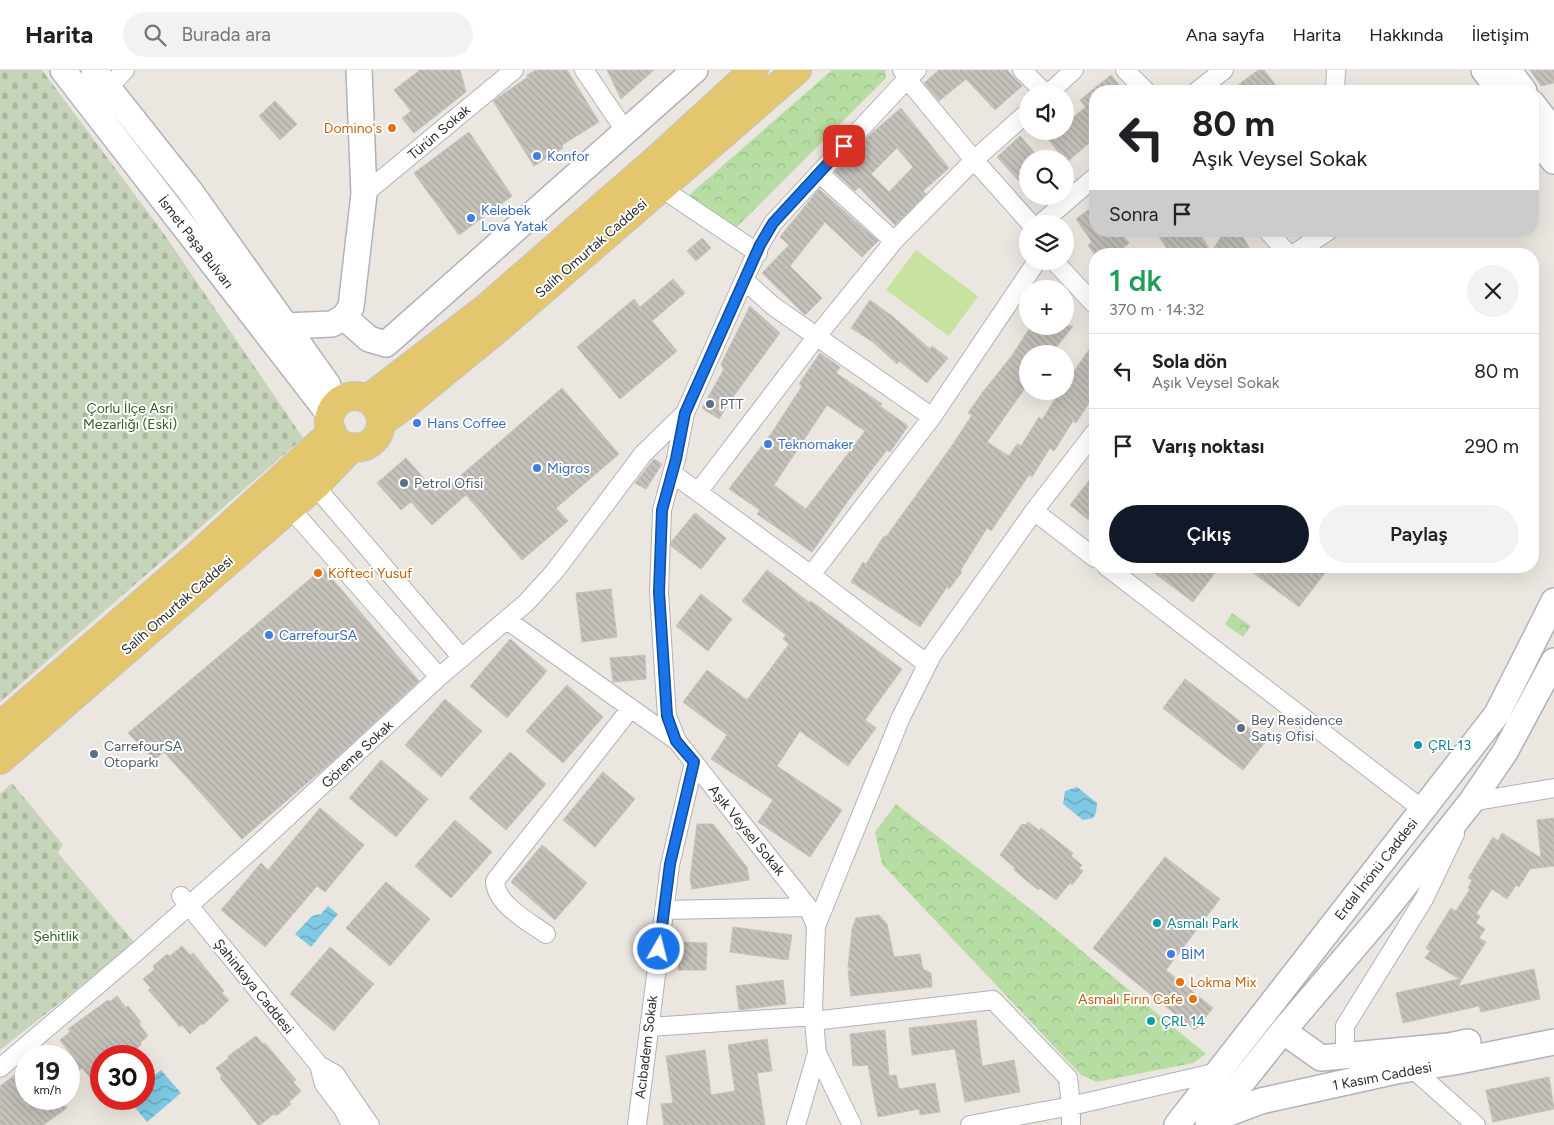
<!DOCTYPE html>
<html lang="tr">
<meta charset="utf-8">
<style>
body{margin:0;font-family:Figtree,sans-serif;background:#f2f2f2;color:#202124;height:100vh;display:flex;flex-direction:column;font-size:19px;white-space:nowrap}
*{box-sizing:border-box;margin:0}
p{font-size:16px;color:#757577}
.icon{flex:none;width:28px;height:28px;fill:none;stroke:currentColor;stroke-width:2;stroke-linecap:round;stroke-linejoin:round}
.map{position:relative;flex:1;overflow:hidden}
.side{position:absolute;left:1089px;top:178px;width:450px;height:325px;display:flex;flex-direction:column;background:#fff;border-radius:20px;box-shadow:0 5px 20px #0002}
.side>*{flex:none}
.banner{position:absolute;left:1089px;top:15px;width:450px;height:152px;border-radius:20px;box-shadow:0 5px 20px #0002;background:#fff;color:#202124;overflow:hidden}
.fabs{position:absolute;left:1019px;top:15px;display:grid;gap:10px}
.fabs a{display:grid;place-items:center;width:55px;height:55px;border-radius:50%;background:#fff;box-shadow:0 5px 20px #0002;font-size:25px}
.speed{position:absolute;left:15px;top:975px;display:flex;gap:10px;font-size:25px;font-weight:700;text-align:center}
.speed>*{display:grid;place-content:center;width:65px;height:65px;border-radius:50%;background:#fff;box-shadow:0 5px 20px #0002;line-height:1}
.speed small{font-size:12px;font-weight:400}
.speed .limit{border:8px solid #d22;background:#fff;color:#111}
.pin{position:absolute;display:grid;place-items:center;width:42px;height:42px;color:#fff;margin:-21px;border-radius:10px;box-shadow:0 2px 8px #0006}
.me{position:absolute;width:55px;margin:-28px;rotate:8deg;stroke-linejoin:round;filter:drop-shadow(0 0 4px #0008)}
.turn{display:flex;align-items:center;gap:18px;height:105px;padding:0 20px;font-size:22px}
.turn .icon{width:65px;height:65px;stroke-width:2.5}
.turn b{display:block;font-size:35px;line-height:42px}
.then{display:flex;align-items:center;height:48px;padding:0 20px;background:#0003;gap:10px;font-size:19px}
.round{display:grid;place-items:center;flex:none;width:52px;height:52px;border-radius:26px;background:#f2f2f2}
.headline{display:flex;align-items:center;justify-content:space-between;height:85px;padding:0 20px}
h1{font-size:30px;font-weight:600;line-height:38px;color:#1e9e55}
.cta{display:flex;gap:10px;margin-top:auto;padding:10px 20px}
.cta a{flex:1;height:58px;border-radius:30px;background:#111827;color:#fff;font-size:20px;font-weight:600;line-height:58px;text-align:center}
.cta a+a{background:#f2f2f2;color:#202124}
ul{padding:0;list-style:none}
li{display:flex;align-items:center;gap:15px;height:75px;padding:0 20px;border-top:1px solid #e0e0e0}
li div{flex:1}
li b{display:block;font-size:19px}
li em{font-style:normal}
header{display:flex;align-items:center;gap:30px;box-sizing:border-box;height:70px;padding:0 25px;background:#fff;border-bottom:1px solid #e0e0e0}
header strong{font-size:24px}
nav{display:flex;gap:28px;margin-inline-start:auto;font-size:18px}
.search{width:350px;height:45px;background:#f2f2f2;display:flex;align-items:center;gap:12px;box-sizing:border-box;padding:0 18px;border-radius:28px;color:#757577;font-size:19px}
.map>svg:first-child{display:block}
</style>
<header>
<strong>Harita</strong>
<div class="search"><svg class="icon" aria-label="search" viewBox="0 0 24 24"><circle cx="10" cy="10" r="6"/><path d="M15 15l6 6"/></svg>Burada ara</div>
<nav><a>Ana sayfa</a><a>Harita</a><a>Hakkında</a><a>İletişim</a></nav>
</header>
<div class="map">
<svg width="1554" height="1055" viewBox="0 0 1554 1055">
<defs>
<pattern id="cemetery-stones" width="16" height="16" patternUnits="userSpaceOnUse" patternTransform="scale(1.25)"><rect width="16" height="16" fill="#c6d4b9"/><path d="M2 7V4a2 2 0 0 1 4 0v3zM10 15v-3a2 2 0 0 1 4 0v3z" fill="#aab69f"/></pattern>
<pattern id="park-crowns" width="20" height="18" patternUnits="userSpaceOnUse" patternTransform="scale(1.25)"><rect width="20" height="18" fill="#b6dda2"/><path d="M2 6a3 3 0 1 1 6 0M12 15a3 3 0 1 1 6 0" fill="none" stroke="#9dbe8c"/></pattern>
<pattern id="water-waves" width="16" height="10" patternUnits="userSpaceOnUse" patternTransform="scale(1.25)"><rect width="16" height="10" fill="#7ec9e3"/><path d="M0 5q4-4 8 0t8 0" fill="none" stroke="#67a3b8"/></pattern>
<pattern id="building-back-hatch" width="6" height="6" patternUnits="userSpaceOnUse" patternTransform="scale(1.25)"><rect width="6" height="6" fill="#c5c1bb"/><path d="M-1 5l2 2M0 0l6 6M5-1l2 2" fill="none" stroke="#a9a6a1"/></pattern>
</defs>
<rect width="100%" height="100%" fill="#ece6e0"/>
<!-- cemetery -->
<path fill="url(#cemetery-stones)" d="M0 0H42L164 164 303 368 0 632Z
M12 713 63 775 58 783 135 873 0 980V724Z"/>
<!-- park -->
<path fill="url(#park-crowns)" d="M832 0H885L886 8 735 159 687 127Z
M1232 543 1251 556 1243 567 1225 554Z
M896 734 1047 852 1206 984 1193 993 1097 1012 1081 1005 882 794 875 762Z"/>
<!-- pitch -->
<path fill="#c7e39f" d="M916 180 978 226 949 266 886 220Z"/>
<!-- water -->
<path fill="url(#water-waves)" d="M1077 717 1097 733 1096 743 1093 748 1083 750 1063 734 1065 721Z
M328 836 338 844 311 877 295 864 312 846 321 844Z
M161 1000 181 1023 147 1052 128 1029H144V1014Z"/>
<!-- building -->
<path fill="url(#building-back-hatch)" stroke="#c7c2b9" fill-rule="evenodd" d="M420 0H460L466 22 414 63 402 48 411 41 394 20Z
M536 0H567L599 52 562 75 563 78 534 96 493 31 528 7 527 5Z
M607 0H654L621 29Z
M939 0H1007L1022 16 995 40 966 9 939 31 924 13Z
M1258 0H1264L1280 21H1230Z
M1530 0H1554V13L1541 16Z
M1111 5 1124 21H1095V68L1067 92 1047 68 1056 61H1065V54L1086 37 1080 30Z
M275 31 297 54 280 70 259 46Z
M901 38 949 98 923 121 926 124 895 155 859 117 855 121 835 102 872 63ZM897 78 913 97 889 122 871 104Z
M469 62 512 126 459 165 414 103Z
M1020 66 1035 83 1028 89V121L997 87Z
M819 119 878 171 862 187 825 152 790 196 822 228 805 245 762 203 789 175 780 167Z
M1095 135V161H1119L1129 173 1115 184H1094L1088 175 1092 172 1076 149Z
M1155 161H1198L1211 182 1225 161H1239L1253 184H1171Z
M702 168 711 178 696 191 687 181Z
M673 209 685 223 652 251 677 281 620 329 577 277 634 229 640 237Z
M870 230 892 246 930 279 932 276 948 288 927 313 899 291 897 294 873 272 851 258Z
M750 236 780 263 730 331 719 349 702 338 724 299 721 294Z
M1031 256H1073L1051 284H1028V314L987 372 1009 386 1017 374 1021 376 1039 347 1042 350 1060 321H1065V314L1095 271V324L1076 353 1073 351 1054 381 1050 378 1032 407 1029 405 991 461 987 458 960 501 962 502 949 519 947 517 920 557 851 512 863 492 866 494 884 466 886 467 951 377 972 345 968 343 982 323 1011 287Z
M820 283 840 297 836 303 882 334 880 336 908 356 890 382 887 380 850 428 812 482 757 444 760 440 729 419 773 361 802 316 799 314ZM827 335 865 361 806 439 774 415Z
M562 318 619 384 556 438 568 451 522 490 466 425 432 455 411 432 401 440 377 413 406 388 436 422 442 417 445 419Z
M654 389 662 394 646 419 635 413Z
M1095 403V455L1070 435Z
M695 443 726 468 701 499 671 476V472Z
M1145 496H1220L1193 532Z
M1244 496H1330L1299 537Z
M323 498 419 611 335 689 242 769 164 682 154 690 128 663Z
M767 500 810 533 811 531 902 599 865 650 876 658 848 696 800 661 777 696 842 740 810 787 758 752 773 730 711 689 727 665 683 632 707 600 747 630 789 574 783 569 786 565 742 531Z
M611 519 617 567 582 572 576 523Z
M701 524 732 549 708 581 676 556Z
M510 569 547 601 507 648 470 616Z
M645 585 646 609 613 612 610 588Z
M1185 609 1266 671 1243 700 1163 638Z
M567 615 603 647 563 693 526 661Z
M445 629 482 661 441 707 405 675Z
M510 682 546 714 506 760 469 728Z
M381 690 428 729 396 767 349 728Z
M603 702 635 729 595 777 563 750Z
M320 738 364 775 325 822 317 816 265 877 221 840 261 793 268 800Z
M1554 748V796L1530 799 1519 817 1516 815 1507 829 1492 819 1476 844 1480 846 1476 853 1485 859 1479 868 1486 872 1458 916 1534 899 1540 929 1481 942 1479 936 1403 953 1396 923 1459 909 1425 888 1430 881 1426 878 1451 838 1456 841 1470 819 1468 818 1472 810 1468 808 1493 767 1498 771 1502 763 1541 788 1537 750Z
M455 750 492 782 451 828 415 796Z
M1028 752 1040 761 1041 758 1073 783 1071 786 1082 795 1079 798 1083 801 1072 815 1070 813 1056 830 1040 818 1038 820 1014 800 1015 798 1000 785 1022 754 1026 755Z
M697 754H713L747 797 749 810 692 819 690 809Z
M542 775 587 813 555 850 511 812Z
M1165 787 1220 829 1166 900 1213 938 1195 960 1093 878Z
M386 812 430 849 390 896 346 858Z
M879 845 887 854 894 887 920 884 923 899 931 903 932 917 851 926 848 901 853 899 848 898 852 859 856 848Z
M733 857 792 865 788 890 730 882Z
M679 872 707 873 706 900H678Z
M182 876 190 885 193 883 224 921 222 923 229 930 203 955 202 953 190 964 182 955 180 957 160 933 148 920 151 918 143 909 155 899 153 896 167 884 170 886Z
M330 877 374 914 334 961 290 924Z
M783 910 786 934 739 940 736 916Z
M117 926 126 938 128 936 141 952 139 954 148 966 140 973 141 975 127 986H101V1003L92 1010 82 998 69 1008V984L70 983 60 970 70 962 68 959 108 930 109 932Z
M976 950 982 996 1014 990 1020 1022 965 1032 955 979 912 985 909 958Z
M885 960 889 1006 896 1005 899 1019 935 1013 940 1042 920 1045 919 1039 878 1047 868 995 853 996 850 964Z
M256 966 263 974 265 973 296 1010 293 1012 301 1021 289 1032 291 1034 276 1046 274 1044 260 1055H258L220 1008 222 1006 216 998 229 988 228 986Z
M767 969 772 1001 757 1003 765 1055H664L661 1034 673 1033 666 986 705 980 711 1025 735 1021 728 975Z
M26 997V1029H61L67 1038 43 1055H0V1016Z
M1549 1007 1554 1039 1493 1052 1486 1020Z"/>
<g fill="none" stroke-linecap="round" stroke-linejoin="round">
<!-- street casing -->
<g stroke="#b0b2bb" stroke-width="20">
<path id="street" d="M584 0 626 62
M902 0 907 9 974 90 1031 154
M1022 0 1046 24
M1125 0 1146 21
M108 18 125 0
M1197 21 1224 0
M1335 21 1336 0
M1048 24 1074 0
M819 103 894 171
M661 118 758 183
M364 124 514 0
M1040 154 1095 107
M1268 161 1288 184
M1294 184 1328 161
M1054 191 1095 235
M744 210 773 236 932 347
M672 403 811 505 927 594
M315 416 462 588
M698 422 817 266 894 171 974 90 1028 42
M290 438 439 607
M1034 441 1095 488
M1106 496 1422 739
M811 505 932 347 1037 191
M507 550 677 671
M1468 736 1471 732 1554 718
M181 826 319 995 335 1004 370 1055
M664 840 808 837
M816 856 901 647 932 585 1034 441 1095 362
M546 864C528 851 496 835 495 811L631 638
M814 951 993 930 1068 1008 1071 1036 970 1055
M649 957 814 946
M1345 986V956L1424 829 1455 764
M1408 992 1413 999 1476 1055
M319 995 324 1014 343 1039 351 1055
M0 998 133 885 255 777 439 607 526 533 555 501 643 384 685 343
M637 1055 670 795 694 692
M796 1055 817 983
M852 1055 817 983 813 940 816 856 808 837 677 671 667 646 665 618 659 522 662 440 676 389 685 343 744 210 760 175 773 153 907 9 917 0
M1071 1055V1036L1218 1002"/>
</g>
<!-- secondary casing -->
<g stroke="#b0b2bb" stroke-width="28">
<path id="secondary" d="M63 0 330 345
M94 0 190 121 328 315
M1484 0 1500 21
M1508 0 1524 21
M1532 33 1554 62
M1532 64 1554 91
M344 247 369 269 386 274 695 0
M285 256 332 254 344 247 351 237 364 124 359 0
M1283 961 1321 988 1449 976 1468 972
M1213 1049 1261 1031 1396 1001 1454 992 1554 972
M1177 1055 1497 644 1554 531
M1208 1055 1283 961 1379 848 1471 732 1505 682 1554 591"/>
</g>
<!-- primary casing -->
<g stroke="#c4c4c4" stroke-width="30">
<path id="primary" d="M329 352a26 26 0 1 1 52 0a26 26 0 1 1-52 0Z
M368 329 485 239 658 88 754 0
M381 352 401 338 500 257 797 0
M0 656 200 483 332 362
M0 690 315 416 352 377"/>
</g>
<!-- street -->
<use href="#street" stroke="#fff" stroke-width="18"/>
<!-- secondary -->
<use href="#secondary" stroke="#fff" stroke-width="25"/>
<!-- primary -->
<use href="#primary" stroke="#e3c66e" stroke-width="28"/>
</g>
<g fill="none" stroke-linecap="round" stroke-linejoin="round">
<!-- route casing -->
<g stroke="#114b97" stroke-width="12">
<path id="route" d="M659 879 670 794 694 692 676 671 667 646 659 522 662 440 676 389 685 343 760 175 773 153 844 76"/>
</g>
<!-- route -->
<use href="#route" stroke="#1a73e8" stroke-width="9"/>
</g>
<!-- markers -->
<g fill="#e8710a" stroke="#fff" stroke-width="2">
<circle cx="392" cy="58" r="5"/>
<circle cx="318" cy="503" r="5"/>
<circle cx="1180" cy="912" r="5"/>
<circle cx="1193" cy="929" r="5"/>
</g>
<g fill="#3f7fe0" stroke="#fff" stroke-width="2">
<circle cx="537" cy="86" r="5"/>
<circle cx="471" cy="148" r="5"/>
<circle cx="417" cy="353" r="5"/>
<circle cx="768" cy="374" r="5"/>
<circle cx="537" cy="398" r="5"/>
<circle cx="269" cy="565" r="5"/>
<circle cx="1171" cy="884" r="5"/>
</g>
<g fill="#5c6f8a" stroke="#fff" stroke-width="2">
<circle cx="710" cy="334" r="5"/>
<circle cx="404" cy="413" r="5"/>
<circle cx="1241" cy="658" r="5"/>
<circle cx="94" cy="684" r="5"/>
</g>
<g fill="#0f9aa8" stroke="#fff" stroke-width="2">
<circle cx="1418" cy="675" r="5"/>
<circle cx="1157" cy="853" r="5"/>
<circle cx="1151" cy="951" r="5"/>
</g>
<g text-anchor="middle" stroke-width="4" stroke-linejoin="round" paint-order="stroke">
<!-- food labels -->
<g font-size="14" fill="#c56008" stroke="#fff" text-anchor="end">
<text x="382" y="63">Domino's</text>
<text x="328" y="508" text-anchor="start">Köfteci Yusuf</text>
<text x="1190" y="917" text-anchor="start">Lokma Mix</text>
<text x="1183" y="934">Asmalı Fırın Cafe</text>
</g>
<!-- street labels -->
<g font-size="14" fill="#2c2c2c" stroke="#fff">
<text transform="translate(439 62) rotate(-40)" y="5">Türün Sokak</text>
<text transform="translate(196 172) rotate(52)" y="5">İsmet Paşa Bulvarı</text>
<text transform="translate(591 178) rotate(-41)" y="5">Salih Omurtak Caddesi</text>
<text transform="translate(177 535) rotate(-41)" y="5">Salih Omurtak Caddesi</text>
<text transform="translate(357 684) rotate(-43)" y="5">Göreme Sokak</text>
<text transform="translate(747 760) rotate(51)" y="5">Aşık Veysel Sokak</text>
<text transform="translate(1376 799) rotate(-52)" y="5">Erdal İnönü Caddesi</text>
<text transform="translate(254 916) rotate(51)" y="5">Şahinkaya Caddesi</text>
<text transform="translate(646 977) rotate(-83)" y="5">Acıbadem Sokak</text>
<text transform="translate(1382 1006) rotate(-11)" y="5">1 Kasım Caddesi</text>
</g>
<!-- shop labels -->
<g font-size="14" fill="#366cbe" stroke="#fff" text-anchor="start">
<text x="547" y="91">Konfor</text>
<text x="481" y="145">Kelebek<tspan x="481" dy="16">Lova Yatak</tspan></text>
<text x="427" y="358">Hans Coffee</text>
<text x="778" y="379">Teknomaker</text>
<text x="547" y="403">Migros</text>
<text x="279" y="570">CarrefourSA</text>
<text x="1181" y="889">BİM</text>
</g>
<!-- service labels -->
<g font-size="14" fill="#4e5e75" stroke="#fff" text-anchor="start">
<text x="720" y="339">PTT</text>
<text x="414" y="418">Petrol Ofisi</text>
<text x="1251" y="655">Bey Residence<tspan x="1251" dy="16">Satış Ofisi</tspan></text>
<text x="104" y="681">CarrefourSA<tspan x="104" dy="16">Otoparkı</tspan></text>
</g>
<!-- park labels -->
<g font-size="14" fill="#306222" stroke="#fff">
<text x="130" y="343">Çorlu İlçe Asri<tspan x="130" dy="16">Mezarlığı (Eski)</tspan></text>
<text x="56" y="871">Şehitlik</text>
</g>
<!-- culture labels -->
<g font-size="14" fill="#0d838f" stroke="#fff" text-anchor="start">
<text x="1428" y="680">ÇRL 13</text>
<text x="1167" y="858">Asmalı Park</text>
<text x="1161" y="956">ÇRL 14</text>
</g>
</g>
</svg>
<div class="fabs">
<a><svg class="icon" aria-label="sound" viewBox="0 0 24 24"><path d="M4 9h4l5-4v14l-5-4H4zM17 9q2 3 0 6"/></svg></a>
<a><svg class="icon" aria-label="search" viewBox="0 0 24 24"><circle cx="10" cy="10" r="6"/><path d="M15 15l6 6"/></svg></a>
<a><svg class="icon" aria-label="layers" viewBox="0 0 24 24"><path d="M12 4l9 5-9 5-9-5zM3 14l9 5 9-5"/></svg></a>
<a>+</a>
<a>−</a>
</div>
<div class="speed"><div>19<small>km/h</small></div><div class="limit">30</div></div>
<div class="pin" style="left:844px;top:76px;background:#d93025"><svg class="icon" aria-label="arrive" viewBox="0 0 24 24"><path d="M6 21V4h12l-3 4 3 4H6"/></svg></div>
<svg class="me" style="left:659px;top:879px" viewBox="-20 -20 40 40"><circle r="17" fill="#1a73e8" stroke="#fff" stroke-width="3"/><path d="M0-11L8 9 0 5-8 9z" fill="#fff"/></svg>
<div class="banner">
<div class="turn"><svg class="icon" aria-label="left" viewBox="0 0 24 24"><path d="M17 20v-9H6M10 6l-5 5 5 5"/></svg><div><b>80 m</b>Aşık Veysel Sokak</div></div>
<div class="then">Sonra<svg class="icon" aria-label="arrive" viewBox="0 0 24 24"><path d="M6 21V4h12l-3 4 3 4H6"/></svg></div>
</div>
<section class="side">
<div class="headline"><div><h1>1 dk</h1><p>370 m · 14:32</p></div><a class="round"><svg class="icon" aria-label="close" viewBox="0 0 24 24"><path d="M6 6l12 12M18 6L6 18"/></svg></a></div>
<ul>
<li><svg class="icon" aria-label="left" viewBox="0 0 24 24"><path d="M17 20v-9H6M10 6l-5 5 5 5"/></svg><div><b>Sola dön</b><p>Aşık Veysel Sokak</p></div><em>80 m</em></li>
<li><svg class="icon" aria-label="arrive" viewBox="0 0 24 24"><path d="M6 21V4h12l-3 4 3 4H6"/></svg><div><b>Varış noktası</b></div><em>290 m</em></li>
</ul>
<div class="cta"><a>Çıkış</a><a>Paylaş</a></div>
</section>
</div>
